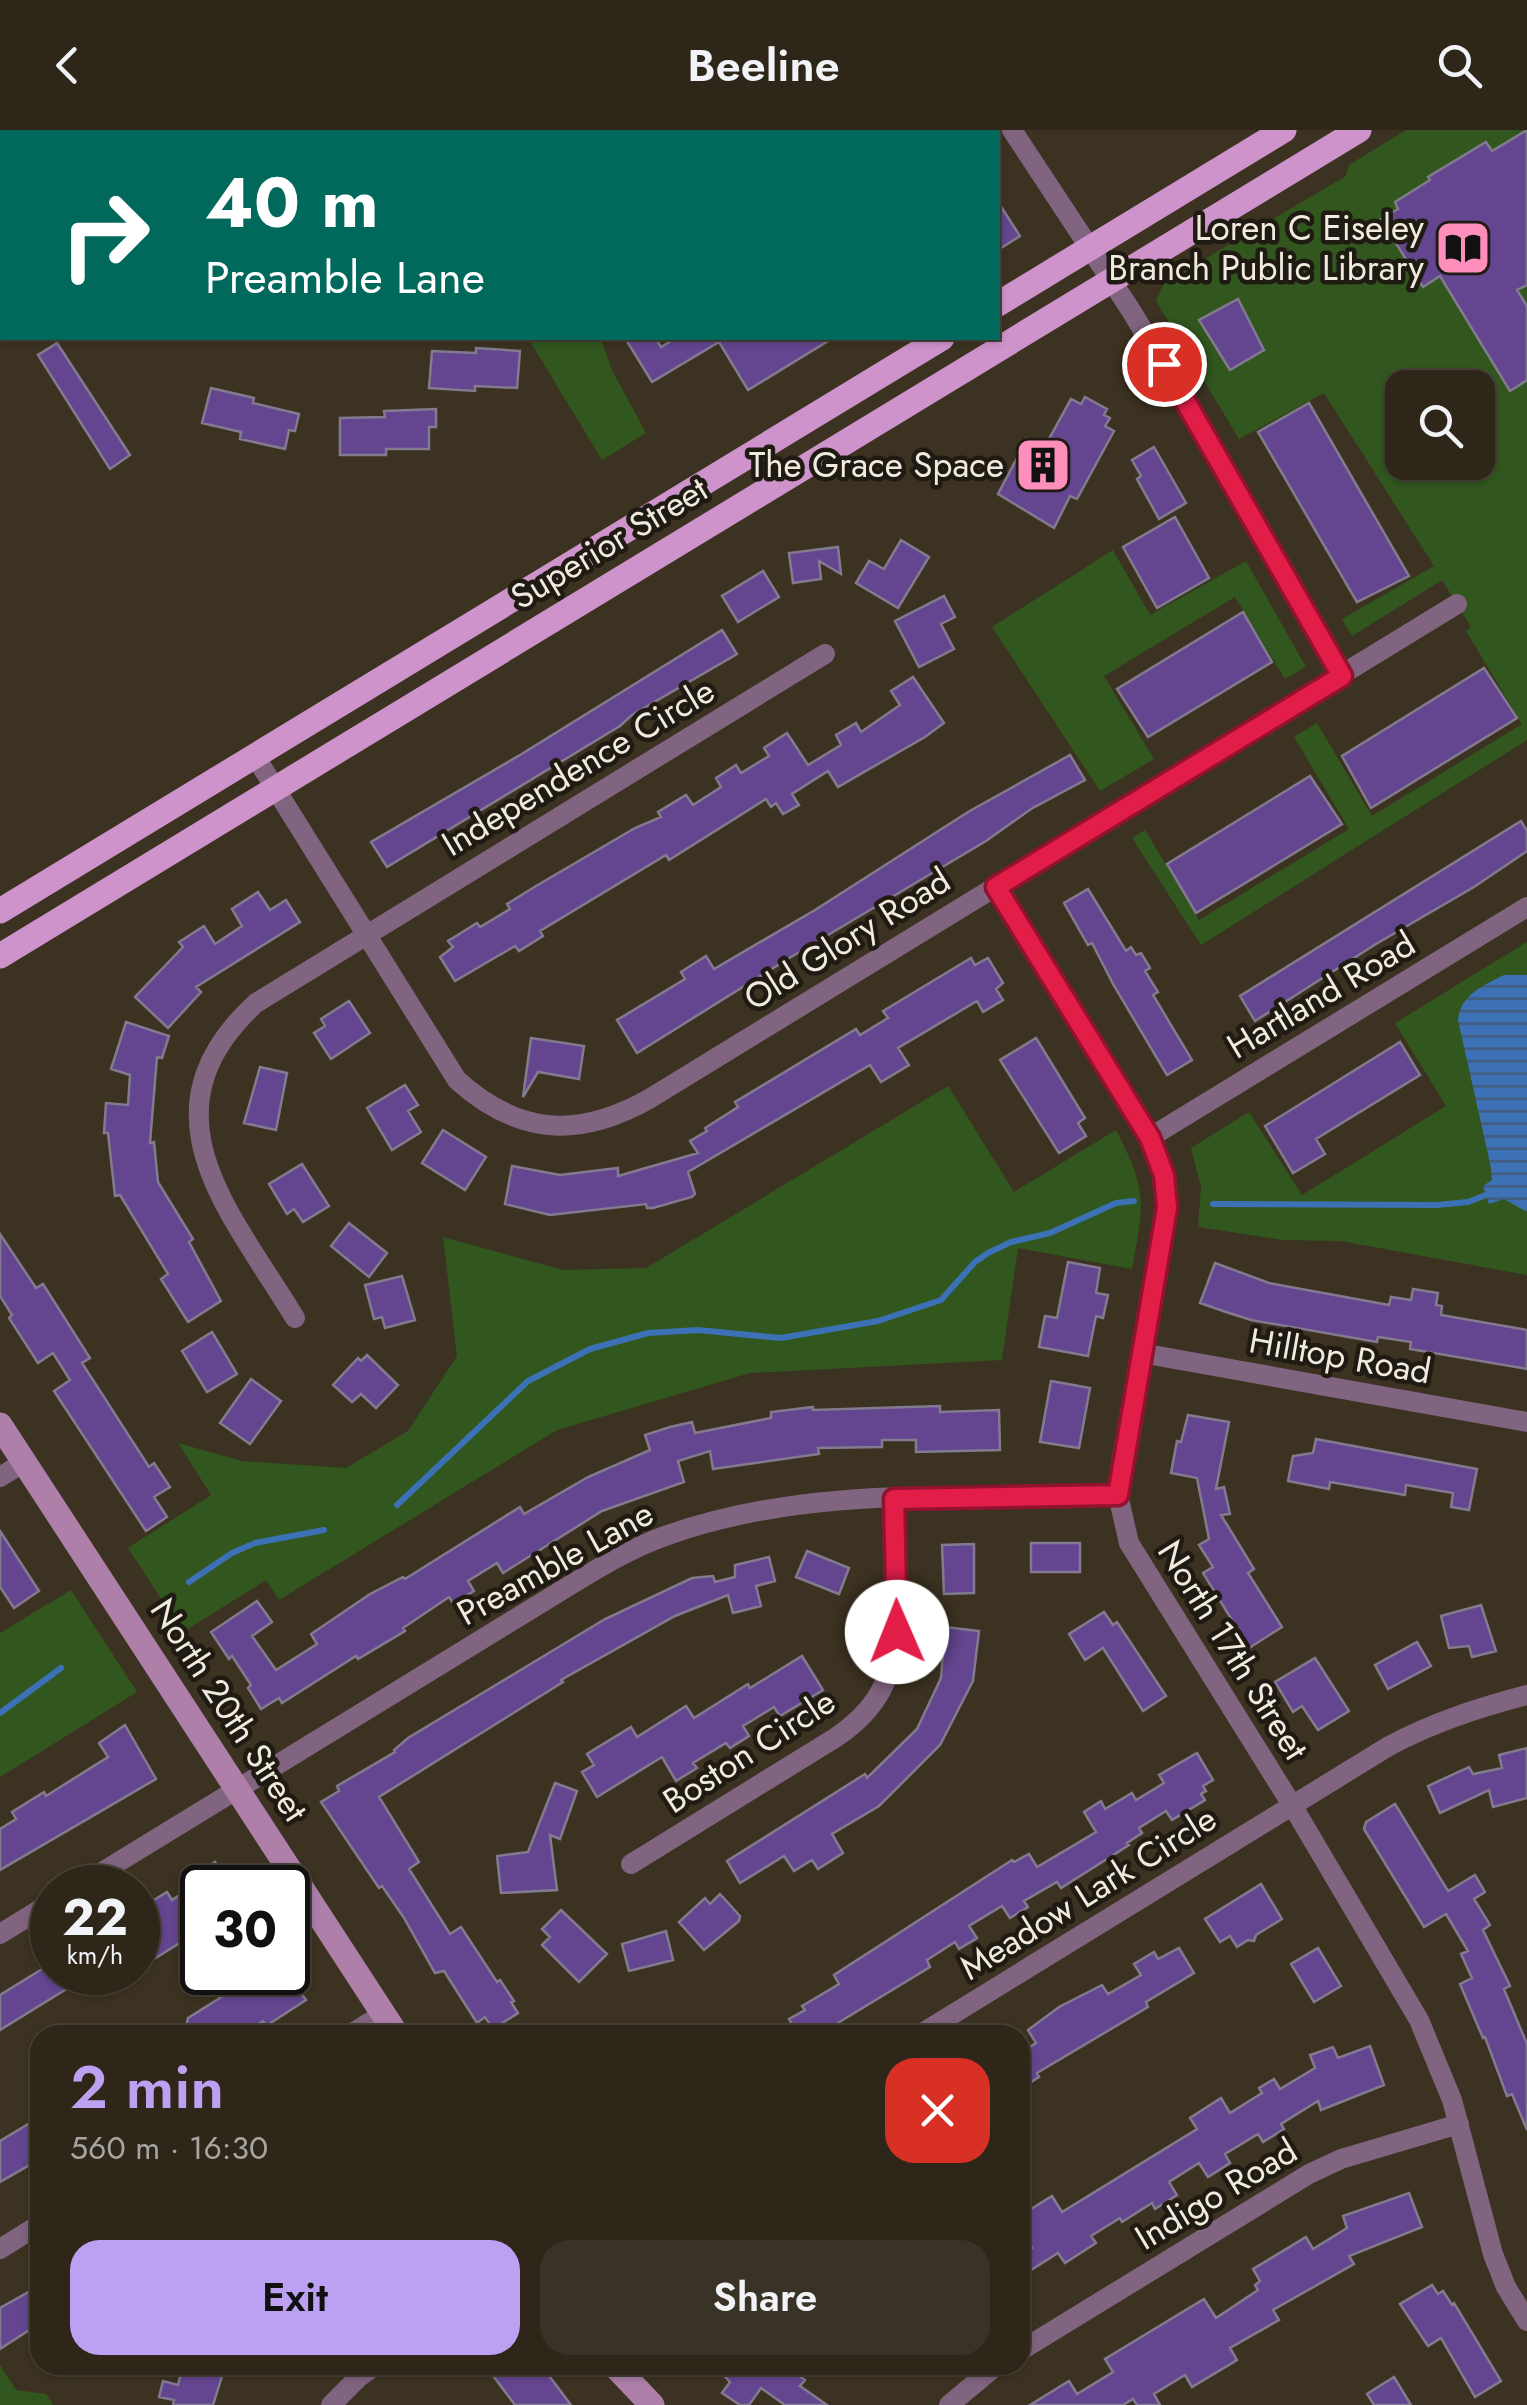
<!DOCTYPE html>
<meta charset="utf-8">
<style>
body{margin:0;font-family:Jost,sans-serif;background:#393226;color:#f1f3f6;height:100vh;display:flex;flex-direction:column;font-size:38px;white-space:nowrap}
*{box-sizing:border-box;margin:0}
p{font-size:32px;color:#a7a5a2}
.icon{flex:none;width:55px;height:55px;fill:none;stroke:currentColor;stroke-width:2;stroke-linecap:round;stroke-linejoin:round}
.map{position:relative;flex:1;overflow:hidden}
.sheet{position:absolute;left:30px;top:1895px;width:1000px;height:350px;display:flex;flex-direction:column;background:#2d2619;border-radius:30px;box-shadow:0 2px 8px #0004,0 0 0 2px #484338}
.sheet>*{flex:none}
.hud{position:absolute;left:0px;top:0px;width:1000px;height:210px;box-shadow:0 2px 8px #0004,0 0 0 2px #484338;background:#00695c;color:#fff;overflow:hidden}
.buttons{position:absolute;left:1385px;top:240px;display:grid;gap:20px}
.buttons a{display:grid;place-items:center;width:110px;height:110px;border-radius:20px;background:#2d2619;box-shadow:0 2px 8px #0004,0 0 0 2px #484338;font-size:50px}
.speed{position:absolute;left:30px;top:1735px;display:flex;gap:20px;font-size:50px;font-weight:700;text-align:center}
.speed>*{display:grid;place-content:center;width:130px;height:130px;border-radius:50%;background:#2d2619;box-shadow:0 2px 8px #0004,0 0 0 2px #484338;line-height:1}
.speed small{font-size:25px;font-weight:400}
.speed .limit{border:5px solid #111;border-radius:15px;background:#fff;color:#111}
.pin{position:absolute;display:grid;place-items:center;width:85px;height:85px;color:#fff;margin:-42px;border:5px solid #fff;border-radius:50%;box-shadow:0 2px 10px #0007}
.me{position:absolute;width:110px;margin:-55px;rotate:359deg;stroke-linejoin:round;filter:drop-shadow(0 0 8px #0008)}
.turn{display:flex;align-items:center;gap:35px;height:210px;padding:0 40px;font-size:45px}
.turn .icon{width:130px;height:130px;stroke-width:2.5}
.turn b{display:block;font-size:70px;line-height:85px}
.round{display:grid;place-items:center;flex:none;width:105px;height:105px;border-radius:30px;background:#393226}
.headline{display:flex;align-items:center;justify-content:space-between;height:170px;padding:0 40px}
h1{font-size:60px;font-weight:600;line-height:75px;color:#bca0f2}
.primary-button{display:flex;gap:20px;margin-top:auto;padding:20px 40px}
.primary-button a{flex:1;height:115px;border-radius:30px;background:#bca0f2;color:#111;font-size:40px;font-weight:600;line-height:115px;text-align:center}
.primary-button a+a{background:#393226;color:#f1f3f6}
header{display:flex;justify-content:space-between;align-items:center;height:130px;padding:0 40px;background:#2d2619;font-size:45px;font-weight:600}
.map>svg:first-child{display:block}
</style>
<header><svg class="icon" aria-label="back" viewBox="0 0 24 24"><path d="M15 5l-7 7 7 7"/></svg>Beeline<svg class="icon" aria-label="search" viewBox="0 0 24 24"><circle cx="10" cy="10" r="6"/><path d="M15 15l6 6"/></svg></header>
<div class="map">
<svg width="1527" height="2275" viewBox="0 0 1527 2275">
<defs>
<pattern id="water-rules" width="6" height="5" patternUnits="userSpaceOnUse" patternTransform="scale(2.5)"><rect width="6" height="5" fill="#3d71b5"/><path d="M0 2.5h6" fill="none" stroke="#425c7c"/></pattern>
</defs>
<rect width="100%" height="100%" fill="#3c3221"/>
<!-- green -->
<path fill="#31571e" fill-rule="evenodd" d="M355 0H625L357 2Z
M1406 0H1527V610L1201 815 1132 708 1145 700 1199 790 1349 699 1294 607 1317 593 1372 686 1522 594 1466 501 1471 497 1442 450 1352 506 1342 489 1434 436 1324 263 1239 309 1156 171 1164 153 1346 46 1349 35ZM1402 258H1478V332H1402Z
M528 208H600L613 242 646 303 602 330Z
M1113 420 1150 485 1246 431 1306 537 1285 549 1235 467 1104 546 1154 629 1100 661 992 497Z
M1527 812V1145L1341 1111 1283 1110 1198 1097 1201 1057 1191 1018 1249 982 1302 1065 1446 976 1395 893Z
M948 956 1014 1062 1116 1000C1148 1062 1144 1072 1132 1139L1018 1118 1002 1230 750 1243 557 1300 279 1470 266 1450 183 1502 128 1418 211 1365 178 1313 242 1331 346 1338 408 1301 457 1226 443 1107 563 1140 646 1138Z
M71 1460 137 1562 0 1647V1503Z
M0 2235 16 2260 46 2264 53 2275H0Z"/>
<!-- water -->
<path fill="url(#water-rules)" d="M1504 845H1527V1082L1504 1069 1489 1074 1483 1056 1492 1050 1491 1038 1458 890C1460 865 1484 855 1504 845Z"/>
<g fill="none" stroke-linecap="round" stroke-linejoin="round">
<!-- stream -->
<path stroke="#3d71b5" stroke-width="6" d="M1213 1074 1437 1075 1468 1072 1486 1065
M397 1375 528 1251 590 1219 648 1203 698 1200 781 1208 878 1191 941 1170 975 1132 988 1123 1011 1112 1050 1103 1116 1073 1134 1071
M189 1452 232 1423 255 1413 324 1400
M0 1583 61 1538"/>
</g>
<!-- building -->
<path fill="#644590" stroke="#827b8f" stroke-width="2.5" d="M1527 0V155L1517 160 1527 176V250L1510 261 1440 146 1423 157 1381 89 1398 79 1395 72 1430 50 1428 47 1486 12 1492 21Z
M998 72 1020 106 998 120Z
M1238 169 1264 220 1230 240 1199 190Z
M625 208H655L661 217 676 208H833L748 260 719 212 652 252Z
M57 213 130 325 110 339 38 225Z
M476 218 520 221 517 258 475 256V261L429 258 432 221 476 223Z
M211 258 254 268 253 273 299 284 295 301 289 300 285 319 240 309 241 302 202 293Z
M1085 267 1107 279 1104 285 1110 288 1105 296 1114 301 1077 369 1070 366 1054 398 998 364 1027 309 1044 318 1071 269 1081 274Z
M1309 273 1409 446 1357 472 1258 302Z
M436 279V297H429V319H386V325H340V288L385 287 384 281Z
M1154 317 1186 373 1159 389 1137 349 1141 346 1132 330Z
M1175 387 1209 448 1157 478 1123 417Z
M901 410 929 427 898 478 856 453 869 431 884 439Z
M838 417 841 444 819 431 821 449 793 453 789 423Z
M763 441 779 467 738 492 722 466Z
M944 466 955 487 941 494 954 519 919 537 895 491Z
M1243 482 1272 532 1148 607 1117 559Z
M722 500 737 524 632 585 620 596 387 737 371 712 520 625Z
M1484 538 1517 588 1371 678 1342 626Z
M913 547 944 593 925 607 838 657 828 641 792 664 799 675 783 684 776 673 771 677 766 669 669 730 666 725 540 801 543 806 519 821 515 816 455 851 440 827 453 817 448 811 477 793 480 797 510 779 507 774 536 756 635 698 661 687 658 682 686 665 693 675 721 657 716 648 736 635 741 643 769 626 764 618 787 603 808 635 841 615 836 605 856 593 861 602 900 575 891 561Z
M1070 625 1085 650 1031 679 986 711 791 827 637 923 617 890 685 849 681 842 706 826 714 839 815 780 968 682Z
M1310 646 1342 694 1196 783 1167 734Z
M1521 691 1527 701V721L1474 757 1376 814 1255 891 1240 866Z
M1088 759 1126 821 1131 817 1136 825 1141 823 1150 838 1145 841 1158 862 1153 865 1192 930 1167 945 1113 854 1092 813 1088 815 1064 773Z
M258 762 270 780 286 770 300 792 196 857 201 862 168 898 135 867 183 817 179 812 204 796 215 814 242 796 232 779Z
M971 828 975 835 988 828 1003 853 996 859 1003 870 983 882 977 871 898 918 909 935 881 952 870 935 688 1042 695 1064 692 1067 653 1078H647L646 1074 550 1085 505 1074 512 1036 560 1045 618 1038V1046L698 1023 690 1011 707 1001 705 998 738 977 735 972 856 899 860 905 888 888 883 881Z
M349 871 370 903 331 929 314 903 325 896 321 889Z
M126 892 169 906 162 928 157 927 150 1013 154 1012 158 1052 193 1109 189 1112 221 1171 188 1192 161 1149 168 1144 120 1065 115 1066 108 1003H104L106 973 128 975 130 945 111 939Z
M531 908 584 916 579 949 538 942 523 967Z
M1036 908 1085 988 1078 993 1086 1006 1059 1023 1000 930Z
M1400 912 1420 945 1316 1009 1325 1024 1293 1043 1265 996Z
M260 937 287 943 276 1000 244 993Z
M405 955 418 975 408 981 421 1002 392 1020 367 978Z
M443 1000 486 1027 465 1060 422 1033Z
M302 1034 329 1076 303 1092 294 1079 287 1084 269 1054Z
M349 1093 387 1123 369 1147 331 1116Z
M0 1104 36 1158 43 1154 90 1228 82 1233 149 1337 154 1333 170 1357 154 1367 167 1387 146 1401 54 1261 70 1250 53 1223 38 1233 9 1188 12 1185 0 1166Z
M1068 1132 1100 1138 1096 1163 1108 1165 1103 1188 1096 1186 1088 1226 1039 1217 1045 1186 1057 1188Z
M1215 1133 1269 1153 1389 1175 1391 1167 1411 1170 1413 1159 1438 1163 1436 1175 1442 1176 1441 1185 1527 1200V1239L1410 1219 1411 1212 1378 1207 1377 1212 1251 1190 1226 1182 1200 1173Z
M402 1146 415 1190 385 1198 382 1187 374 1189 365 1155Z
M212 1202 237 1244 207 1262 182 1221Z
M367 1225 398 1255 376 1278 361 1264 352 1272 333 1255 358 1228 361 1231Z
M251 1249 281 1271 250 1314 220 1293Z
M1051 1251 1090 1258 1079 1318 1040 1312Z
M940 1276V1282L999 1280 1000 1320 916 1322V1310H882V1317L818 1318 819 1324 713 1339 710 1321 678 1331 684 1352 602 1381 503 1443 497 1433 468 1451 474 1461 453 1473 449 1467 403 1498 405 1501 358 1529 356 1526 282 1573 279 1568 261 1579 248 1558 251 1555 232 1526 229 1529 211 1502 257 1471 272 1492 252 1506 276 1540 317 1514 311 1504 370 1464 403 1447 405 1449 520 1377 524 1384 588 1347 650 1320 645 1305 670 1297 692 1292 695 1303 771 1288V1282L813 1277V1280Z
M1188 1285 1229 1292 1216 1359 1224 1357 1230 1384 1221 1385 1254 1439 1248 1443 1282 1497 1249 1518 1203 1443 1213 1437 1199 1415 1209 1409 1197 1348 1171 1343 1177 1311 1181 1312Z
M1316 1309 1477 1339 1469 1380 1451 1377 1453 1363 1406 1355 1405 1365 1330 1352 1329 1359 1288 1351 1293 1326 1313 1323Z
M0 1401 39 1461 14 1478 0 1457Z
M1031 1413H1080V1442H1031Z
M974 1414V1463L944 1464 942 1415Z
M807 1421 849 1438 839 1464 796 1447Z
M769 1427 775 1451 756 1456 761 1476 733 1483 728 1465 675 1486 561 1550 563 1552 379 1667 419 1732 409 1739 450 1804 461 1797 497 1852 500 1850 514 1871 511 1872 518 1883 493 1899 485 1887 477 1893 444 1841 435 1843 404 1788 382 1756 379 1758 321 1672 339 1661 337 1656 395 1622 394 1620 408 1608 605 1489 692 1448 713 1446 715 1452 735 1447V1435Z
M1481 1475 1496 1521 1472 1527 1469 1516 1449 1518 1441 1486Z
M1104 1482 1113 1495 1117 1492 1166 1566 1143 1581 1103 1518 1085 1530 1069 1504Z
M945 1497 979 1501 973 1551 940 1615 879 1676 832 1704 843 1723 818 1739 812 1730 794 1741 784 1726 740 1753 727 1731 865 1644 867 1648 917 1599 941 1548Z
M1417 1512 1431 1536 1388 1559 1375 1535Z
M802 1526 823 1560 780 1586 774 1577 743 1596 749 1606 730 1618 726 1613 693 1633 697 1638 676 1651 662 1627 597 1667 582 1642 594 1635 587 1624 631 1597 637 1607 686 1576 694 1588 748 1554 750 1558Z
M1315 1528 1349 1581 1318 1600 1302 1576 1293 1582 1275 1552Z
M125 1595 156 1649 0 1740V1699L16 1689 12 1682 44 1662 46 1666 108 1627 99 1613Z
M1527 1618V1668L1493 1677 1489 1660 1440 1683 1428 1656 1469 1637 1473 1644 1502 1638 1499 1625Z
M1197 1623 1213 1650 1203 1656 1206 1661 1201 1664 1205 1670 1172 1690 1166 1681 1139 1698 1142 1703 1127 1713 1129 1715 1061 1758 1057 1752 1024 1771 1028 1777 1010 1788 1002 1776 969 1796 977 1808 959 1819 955 1812 927 1830 930 1837 818 1905H798L789 1889 805 1880 802 1876 839 1854 834 1845 1012 1730 1014 1732 1029 1724 1037 1737 1096 1702 1084 1682 1101 1671 1105 1679 1132 1663 1136 1670 1164 1653 1159 1645Z
M555 1653 577 1661 560 1709 550 1705 557 1760 501 1763 497 1726 528 1722Z
M1395 1674 1448 1761 1475 1745 1485 1762 1474 1769 1490 1795 1483 1800 1510 1856 1504 1859 1527 1914V2000L1512 1964 1507 1966 1485 1907 1483 1908 1460 1854 1472 1848 1461 1824 1468 1821 1446 1784 1424 1797 1364 1699 1366 1692Z
M215 1732 231 1758H205L202 1754V1799L138 1839V1780L167 1762 172 1770 201 1751 196 1744Z
M1261 1754 1282 1789 1256 1805 1254 1811 1248 1810 1237 1817 1230 1806 1220 1812 1205 1789Z
M720 1764 740 1786 739 1791 704 1820 679 1792 705 1768 710 1774Z
M561 1780 607 1824 579 1852 542 1815 550 1807 542 1799Z
M666 1801 673 1830 629 1841 622 1814Z
M1179 1818 1194 1843 1146 1872 1148 1877 1037 1943 1039 1947 1020 1959V1916L1023 1921 1036 1913 1028 1900 1059 1877 1102 1855 1108 1864 1141 1845 1134 1834 1154 1822 1158 1829Z
M1318 1818 1341 1856 1314 1872 1291 1834Z
M52 1833V1842H94L0 1900V1865Z
M100 1842H142L112 1862Z
M245 1842H285L306 1870 266 1896 263 1891 241 1905H184L188 1888 239 1856 235 1849Z
M1370 1916 1384 1955 1321 1980 1318 1971 1281 1994 1284 1999 1263 2012 1258 2004 1225 2024 1230 2033 1208 2047 1199 2033 1169 2052 1177 2065 1155 2079 1152 2073 1122 2092 1120 2088 1091 2106 1096 2113 1065 2133 1058 2123 1020 2147V2126L1032 2118 1020 2100V2086L1052 2066 1062 2082 1197 1999 1190 1988 1221 1968 1230 1983 1262 1963 1259 1958 1274 1949 1280 1959 1315 1938 1310 1925 1333 1917 1338 1928Z
M40 1987V2029L0 2052V2011Z
M1409 2063 1422 2097 1349 2126 1354 2134 1273 2180 1279 2190 1230 2218 1237 2230 1192 2257 1185 2245 1154 2264 1160 2275H1137L1133 2269 1123 2275H1030L1069 2251 1077 2264 1113 2242 1105 2229 1204 2169 1216 2188 1258 2160 1255 2155 1260 2151 1253 2139 1306 2107 1313 2119 1347 2098 1343 2086Z
M1432 2155 1438 2164 1443 2161 1452 2175 1454 2173 1501 2251 1475 2267 1441 2208 1428 2216 1400 2174Z
M34 2159 40 2169V2193L0 2219V2178Z
M183 2235H205L224 2240 213 2275H173L174 2270 159 2267 163 2251 178 2255Z
M511 2235H541L571 2275H515L494 2247Z
M714 2235H783L805 2250 800 2256 827 2275H785L761 2258 749 2275H740L722 2263 730 2252Z
M1394 2247 1411 2275H1374L1367 2264Z"/>
<g fill="none" stroke-linecap="round" stroke-linejoin="round">
<!-- street -->
<path stroke="#81647f" stroke-width="20" d="M1012 0 1130 179 1201 295 1341 546
M255 626 457 950C518 1005 578 1009 649 969L1457 474
M996 757 1149 1008 1164 1045 1167 1077 1119 1345 1118 1365 1129 1413 1292 1675 1419 1890 1452 1970 1493 2124 1506 2157 1527 2191
M1149 1008 1527 777
M295 1188C230 1081 137 982 256 873L825 524
M1141 1223 1527 1292
M0 1347 24 1332
M631 1734 835 1608C892 1570 897 1530 896 1464 895 1433 894 1401 894 1369
M76 1758 577 1451C605 1434 634 1417 665 1406 809 1354 967 1369 1118 1365
M0 1804 52 1772
M349 1905 383 1884
M919 1905 1389 1616C1434 1592 1478 1578 1527 1565
M0 2119 40 2094
M1020 2221 1309 2044 1341 2029 1459 1994
M331 2275 358 2248 376 2235
M949 2275 997 2235"/>
<!-- secondary -->
<path stroke="#ad7fa9" stroke-width="25" d="M0 1295 397 1905
M614 2235 652 2275"/>
<!-- primary -->
<path stroke="#ce93ca" stroke-width="25" d="M998 174 1284 0
M0 781 942 208
M0 826 1359 0"/>
</g>
<g fill="none" stroke-linecap="round" stroke-linejoin="round">
<!-- route casing -->
<g stroke="#92132f" stroke-width="25">
<path id="route" d="M897 1502 894 1369 1118 1365 1167 1078 1164 1045 1150 1008 996 757 1342 546 1164 234"/>
</g>
<!-- route -->
<use href="#route" stroke="#e11d48" stroke-width="18"/>
</g>
<!-- icons -->
<defs>
<g id="library-square" transform="scale(2.875)"><rect x="-9" y="-9" width="18" height="18" rx="4" fill="#fe8ebb" stroke="#1f1b13"/><path d="M-6-4Q-3-5.5-.7-3.5V5Q-3 3-6 4ZM6-4Q3-5.5 .7-3.5V5Q3 3 6 4Z" fill="#111"/></g>
<g id="building-square" transform="scale(2.875)"><rect x="-9" y="-9" width="18" height="18" rx="4" fill="#fe8ebb" stroke="#1f1b13"/><path d="M-4-6H4V6H1V3H-1V6H-4ZM-2.5-4.3h1.7v1.8h-1.7ZM.8-4.3h1.7v1.8H.8ZM-2.5-1h1.7V.8h-1.7ZM.8-1h1.7V.8H.8Z" fill="#111"/></g>
</defs>
<g fill-rule="evenodd">
<use href="#library-square" x="1463" y="118"/>
<use href="#building-square" x="1043" y="335"/>
</g>
<g text-anchor="middle" stroke-width="9" stroke-linejoin="round" paint-order="stroke">
<!-- poi labels -->
<g font-size="35" fill="#f0eadf" stroke="#1f1b13" text-anchor="end">
<text x="1424" y="110">Loren C Eiseley<tspan x="1424" dy="40">Branch Public Library</tspan></text>
<text x="1004" y="347">The Grace Space</text>
</g>
<!-- street labels -->
<g font-size="35" fill="#f0eadf" stroke="#1f1b13">
<text transform="translate(609 413) rotate(-31)" y="12">Superior Street</text>
<text transform="translate(578 637) rotate(-31)" y="12">Independence Circle</text>
<text transform="translate(847 809) rotate(-32)" y="12">Old Glory Road</text>
<text transform="translate(1321 865) rotate(-31)" y="12">Hartland Road</text>
<text transform="translate(1340 1226) rotate(10)" y="12">Hilltop Road</text>
<text transform="translate(555 1433) rotate(-29)" y="12">Preamble Lane</text>
<text transform="translate(1233 1520) rotate(58)" y="12">North 17th Street</text>
<text transform="translate(229 1580) rotate(57)" y="12">North 20th Street</text>
<text transform="translate(749 1621) rotate(-33)" y="12">Boston Circle</text>
<text transform="translate(1088 1763) rotate(-32)" y="12">Meadow Lark Circle</text>
<text transform="translate(1216 2064) rotate(-31)" y="12">Indigo Road</text>
</g>
</g>
</svg>
<div class="buttons">
<a><svg class="icon" aria-label="search" viewBox="0 0 24 24"><circle cx="10" cy="10" r="6"/><path d="M15 15l6 6"/></svg></a>
</div>
<div class="speed"><div>22<small>km/h</small></div><div class="limit">30</div></div>
<div class="pin" style="left:1164px;top:234px;background:#d93025"><svg class="icon" aria-label="arrive" viewBox="0 0 24 24"><path d="M6 21V4h12l-3 4 3 4H6"/></svg></div>
<svg class="me" style="left:897px;top:1502px" viewBox="-20 -20 40 40"><circle r="19" fill="#fff"/><path d="M0-13L10 11 0 6-10 11z" fill="#e11d48"/></svg>
<div class="hud">
<div class="turn"><svg class="icon" aria-label="right" viewBox="0 0 24 24"><path d="M7 20v-9h11M14 6l5 5-5 5"/></svg><div><b>40 m</b>Preamble Lane</div></div>
</div>
<section class="sheet">
<div class="headline"><div><h1>2 min</h1><p>560 m · 16:30</p></div><a class="round" style="background:#d93025;color:#fff"><svg class="icon" aria-label="close" viewBox="0 0 24 24"><path d="M6 6l12 12M18 6L6 18"/></svg></a></div>
<div class="primary-button"><a>Exit</a><a>Share</a></div>
</section>
</div>
